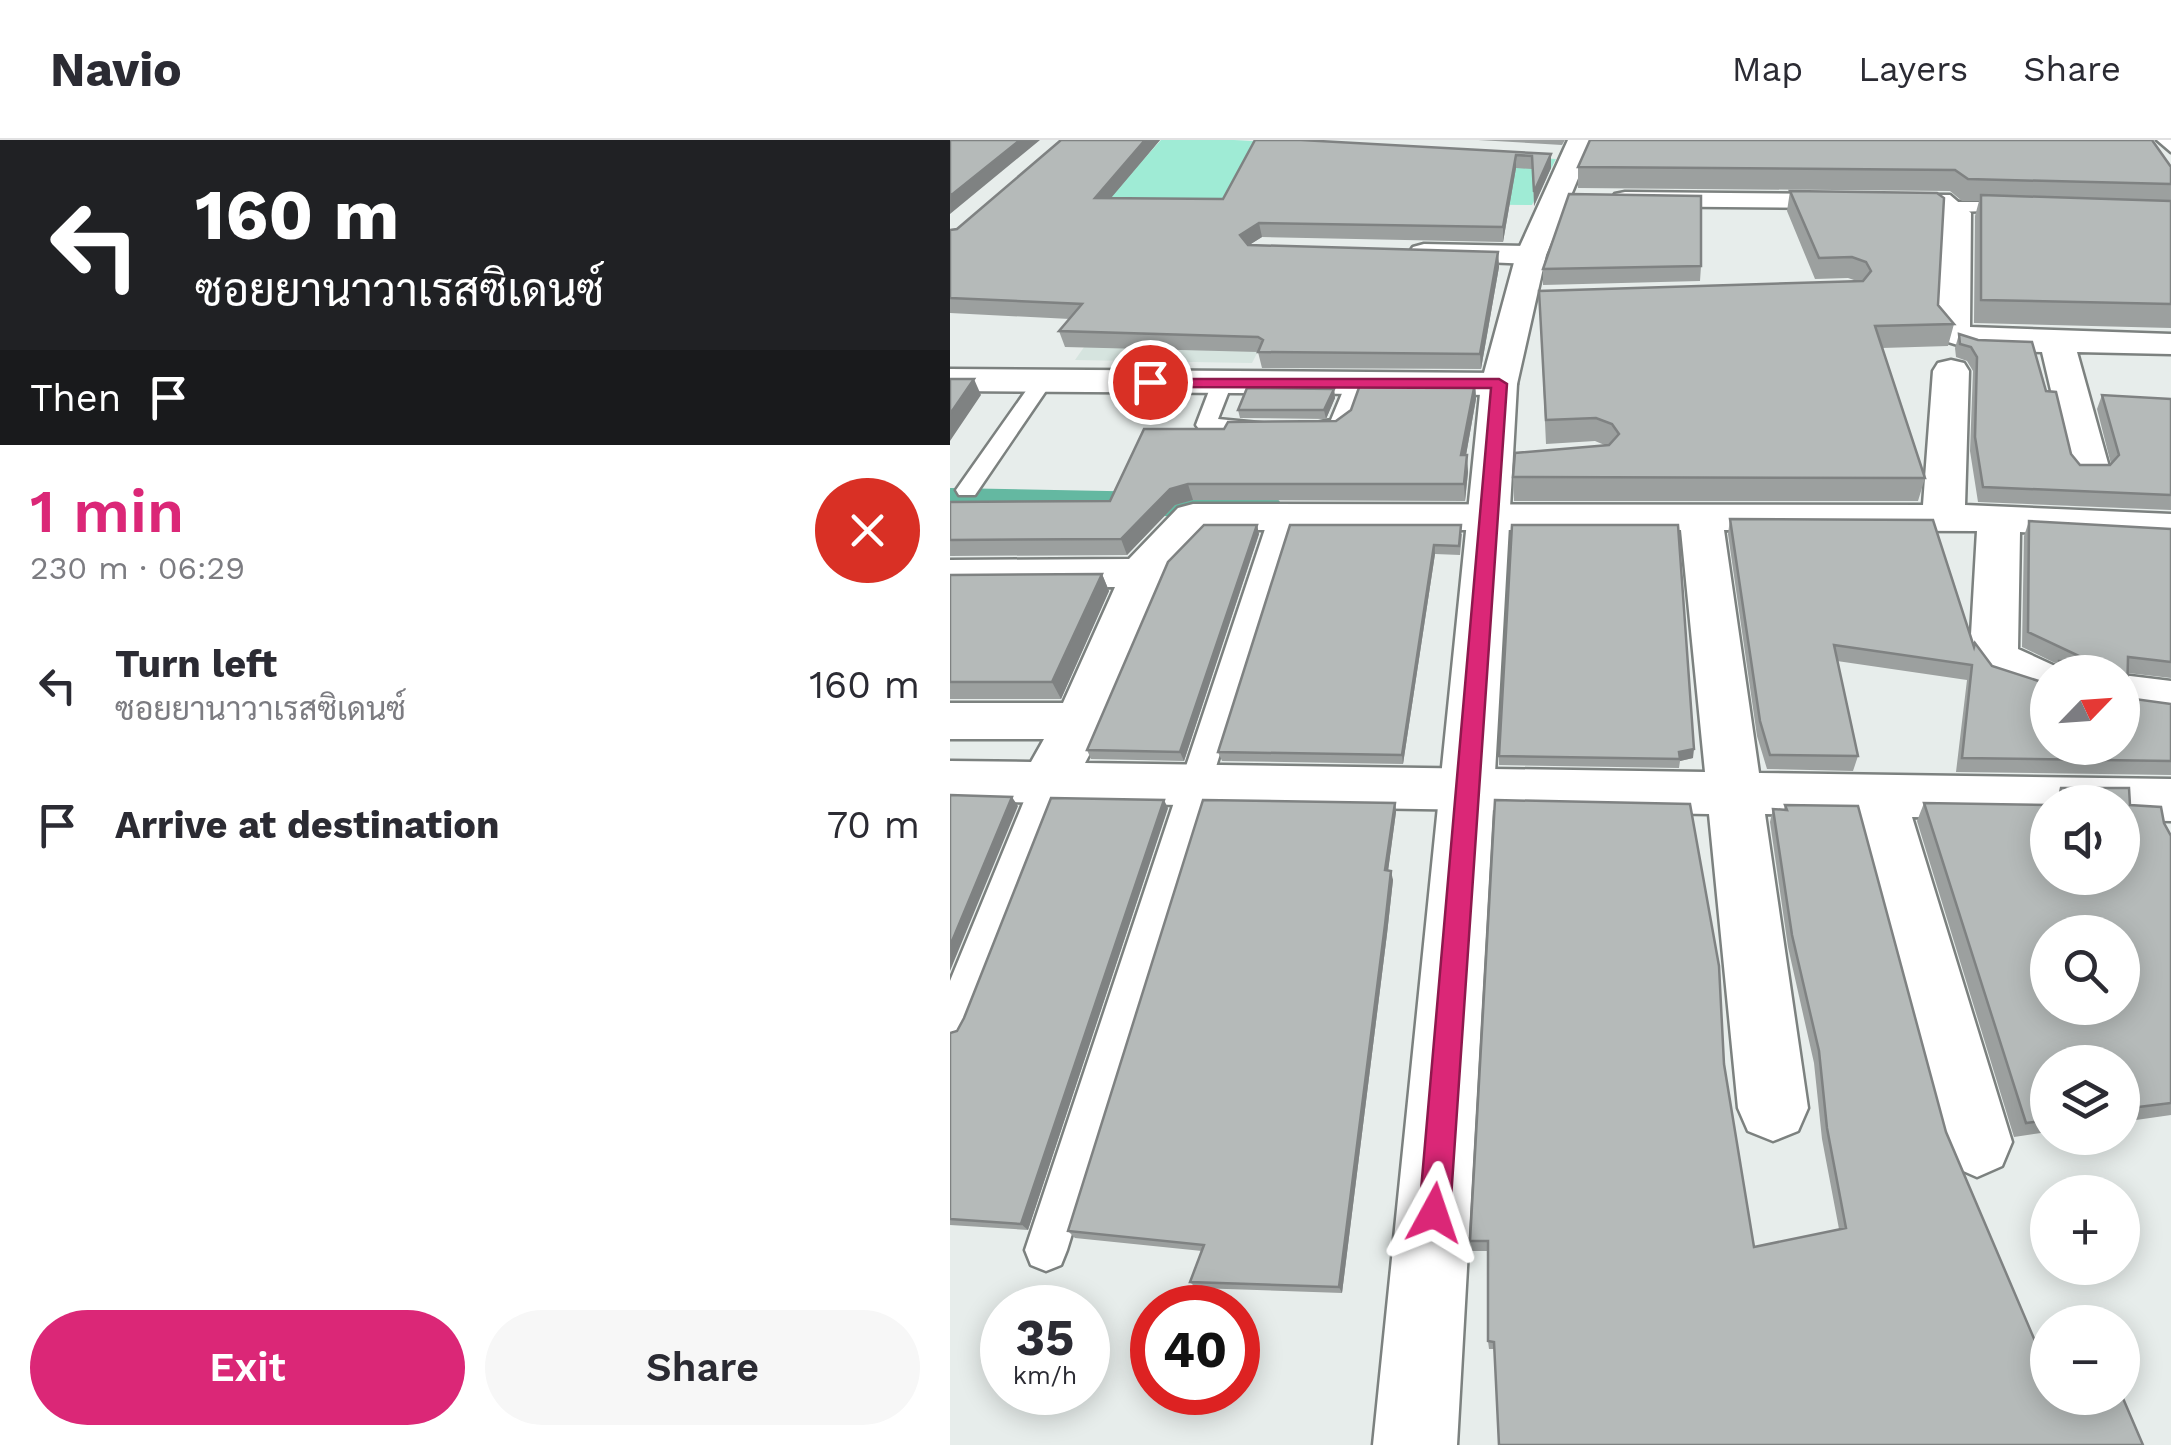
<!DOCTYPE html>
<meta charset="utf-8">
<style>
body{margin:0;font-family:"Work Sans",Sarabun,sans-serif;background:#f7f7f7;color:#2b2b33;height:100vh;display:flex;flex-direction:column;font-size:38px;white-space:nowrap}
*{box-sizing:border-box;margin:0}
p{font-size:32px;color:#7c7c81}
.icon{flex:none;width:55px;height:55px;fill:none;stroke:currentColor;stroke-width:2;stroke-linecap:round;stroke-linejoin:round}
.map{position:relative;flex:1;overflow:hidden}
.panel{display:flex;flex-direction:column;background:#fff;width:950px}
.panel>*{flex:none}
.banner{background:#202124;color:#fff;overflow:hidden}
.needle{width:65px;rotate:65deg}
.buttons{position:absolute;left:1080px;top:515px;display:grid;gap:20px}
.buttons a{display:grid;place-items:center;width:110px;height:110px;border-radius:50%;background:#fff;box-shadow:0 5px 25px #0003;font-size:50px}
.speed{position:absolute;left:30px;top:1145px;display:flex;gap:20px;font-size:50px;font-weight:700;text-align:center}
.speed>*{display:grid;place-content:center;width:130px;height:130px;border-radius:50%;background:#fff;box-shadow:0 5px 25px #0003;line-height:1}
.speed small{font-size:25px;font-weight:400}
.speed .limit{border:15px solid #d22;background:#fff;color:#111}
.pin{position:absolute;display:grid;place-items:center;width:85px;height:85px;color:#fff;margin:-42px;border:5px solid #fff;border-radius:50%;box-shadow:0 2px 10px #0007}
.me{position:absolute;width:110px;margin:-55px;rotate:5deg;stroke-linejoin:round;filter:drop-shadow(0 0 8px #0008)}
.turn{display:flex;align-items:center;gap:35px;height:210px;padding:0 30px;font-size:45px}
.turn .icon{width:130px;height:130px;stroke-width:2.5}
.turn b{display:block;font-size:70px;line-height:85px}
.then{display:flex;align-items:center;height:95px;padding:0 30px;background:#0003;gap:20px;font-size:38px}
.round{display:grid;place-items:center;flex:none;width:105px;height:105px;border-radius:52px;background:#f7f7f7}
.summary{display:flex;align-items:center;justify-content:space-between;height:170px;padding:0 30px}
h1{font-size:60px;font-weight:600;line-height:75px;color:#db2777}
.cta{display:flex;gap:20px;margin-top:auto;padding:20px 30px}
.cta a{flex:1;height:115px;border-radius:60px;background:#db2777;color:#fff;font-size:40px;font-weight:600;line-height:115px;text-align:center}
.cta a+a{background:#f7f7f7;color:#2b2b33}
ul{padding:0;list-style:none}
li{display:flex;align-items:center;gap:30px;height:140px;padding:0 30px}
li div{flex:1}
li b{display:block;font-size:38px}
li em{font-style:normal}
header{display:flex;align-items:center;gap:60px;box-sizing:border-box;height:140px;padding:0 50px;background:#fff;border-bottom:2px solid #e1e1e2}
header strong{font-size:48px}
nav{display:flex;gap:55px;margin-inline-start:auto;font-size:35px}
main{display:flex;flex:1;min-height:0}
.map>svg:first-child{display:block}
</style>
<header>
<strong>Navio</strong>
<nav><a>Map</a><a>Layers</a><a>Share</a></nav>
</header>
<main>
<section class="panel">
<div class="banner">
<div class="turn"><svg class="icon" aria-label="left" viewBox="0 0 24 24"><path d="M17 20v-9H6M10 6l-5 5 5 5"/></svg><div><b>160 m</b>ซอยยานาวาเรสซิเดนซ์</div></div>
<div class="then">Then<svg class="icon" aria-label="arrive" viewBox="0 0 24 24"><path d="M6 21V4h12l-3 4 3 4H6"/></svg></div>
</div>
<div class="summary"><div><h1>1 min</h1><p>230 m · 06:29</p></div><a class="round" style="background:#d93025;color:#fff"><svg class="icon" aria-label="close" viewBox="0 0 24 24"><path d="M6 6l12 12M18 6L6 18"/></svg></a></div>
<ul>
<li><svg class="icon" aria-label="left" viewBox="0 0 24 24"><path d="M17 20v-9H6M10 6l-5 5 5 5"/></svg><div><b>Turn left</b><p>ซอยยานาวาเรสซิเดนซ์</p></div><em>160 m</em></li>
<li><svg class="icon" aria-label="arrive" viewBox="0 0 24 24"><path d="M6 21V4h12l-3 4 3 4H6"/></svg><div><b>Arrive at destination</b></div><em>70 m</em></li>
</ul>
<div class="cta"><a>Exit</a><a>Share</a></div>
</section>
<div class="map">
<svg width="1221" height="1305" viewBox="0 0 1221 1305">
<rect width="100%" height="100%" fill="#e7edeb"/>
<!-- built -->
<path fill="#d6e4df" d="M178 144H343L302 223 125 220Z"/>
<!-- green -->
<path fill="#9febd5" d="M211 0H284L606 19 582 65 156 61Z"/>
<g fill="none" stroke-linecap="round" stroke-linejoin="round">
<!-- canal -->
<path fill="#64b8a1" fill-rule="evenodd" d="M0 348 313 354 327 358 333 366 327 374 313 378 0 372Z"/>
<!-- lane casing -->
<g stroke="#7c817f" stroke-width="5">
<path id="lane" d="M1207 0H1221V12Z
M1068 62 1073 64V70L1003 72 995 67 1003 62Z
M272 237 282 243 268 279 319 284V292L249 289 246 285 262 243Z
M85 238 102 242 25 355H9L6 350Z
M398 239 415 243 397 289 356 293V285L381 280Z
M331 370 343 377 117 1110 111 1125 96 1131 81 1125 75 1110 319 377Z
M96 633 107 636 111 644 18 884 13 895 0 900V841L81 644 85 636Z"/>
</g>
<!-- street casing -->
<g stroke="#7c817f" stroke-width="5">
<path id="street" d="M675 52 1000 55 1021 73 1020 187 1221 194V214L1127 212 1159 327 1153 336 1139 339 1125 336 1119 327 1092 212 1024 210 995 201 986 187 993 76 983 69 665 66 661 60 665 54Z
M474 104 581 106 596 115 581 124 463 119 459 113 463 107Z
M1001 220 1014 223 1019 231 1015 365 1221 374V400L1070 392 1068 509 1118 532H1098V557L1037 537 1020 512 1027 391 774 390 809 633 1221 639V681L1172 680V662H1098V679L962 677 1062 1002 1052 1026 1027 1037 1002 1026 992 1002 906 676 815 674 858 968 848 991 823 1001 798 991 788 968 759 674 0 661V621L81 622 94 599H0V563H113L165 447 0 448V420L179 419 228 368 243 364 973 365 983 231 988 223ZM255 390H731L755 632 135 623 157 581 218 429Z
M0 229 549 233 562 236 567 244 562 252 549 255 0 251Z
M1172 535 1221 541V577L1172 570Z"/>
</g>
<!-- secondary casing -->
<g stroke="#7c817f" stroke-width="5">
<path id="secondary" d="M618 0H644L596 115 567 244 507 1305H423L531 244 566 115Z"/>
</g>
<!-- lane -->
<use href="#lane" fill="#fff" fill-rule="evenodd"/>
<!-- street -->
<use href="#street" fill="#fff" fill-rule="evenodd"/>
<!-- secondary -->
<use href="#secondary" fill="#fff" fill-rule="evenodd"/>
</g>
<!-- wall -->
<path fill="#9ca09f" fill-rule="evenodd" d="M111 0H210L161 58 273 59 305 0 601 14V28L584 66 582 29 566 28 553 102 312 97 299 105 548 112 549 127 531 229 312 228 308 212 115 207 109 191 120 179 0 173V90L7 89Z
M528 0H615L612 5Z
M628 27H1221V188L1024 183 1025 76 1029 61H1012L1000 51 628 48Z
M840 51 988 165 1004 184 998 206 932 208 975 338 968 361H564L563 337 657 306 645 301 596 304 589 151 907 141 898 138 865 139 837 71Z
M751 126 750 141 593 145V129Z
M1009 194 1096 251 1121 314 1130 325 1161 324 1147 269 1152 255 1221 259V370L1028 362 1020 311 1023 231 1017 221 1006 217 1005 208Z
M525 243 526 259 516 315 518 332 515 361 243 360 225 365 177 415 0 416V362L160 361 274 289 386 281Z
M384 249 385 258 376 279 290 278 288 270Z
M780 379 1024 505 1098 608 1172 532H1103L1107 524 1072 507 1074 396 1079 381 1221 389V538L1178 533 1177 558 1221 564V635L1006 632 1017 540 887 521 908 616 903 631 817 629 807 596 778 394Z
M307 385 309 394 234 621 141 619 137 610Z
M340 385 512 394 510 415 485 414 453 624 272 621 268 612Z
M152 434 159 451 111 559H0V435Z
M549 616 743 618 730 621 729 628 549 625Z
M1111 648H1179L1180 665 1211 667 1214 683 1221 696V975L1172 982V922H1098V992L1064 997 967 681 974 663 1098 665V738H1172V662H1104ZM1098 792H1172V868H1098Z
M445 663 446 672 438 730 443 740 437 794 392 1153 246 1148 240 1142 252 1111 125 1098 118 1091Z
M835 665 996 992 1088 1208 539 1209 538 1201V1111H522L520 1101 774 924 804 1107 889 1089 872 999 864 923 838 807 820 682 823 669 834 670Z
M218 668 78 1090 0 1085V893L7 891Z"/>
<!-- shaded-wall -->
<path fill="#7f8282" d="M70 0H90L0 74V56Z
M195 0H210L149 72 145 58Z
M601 14V28L584 66V52Z
M566 15V28L553 102V87Z
M309 83 312 97 293 109 290 95Z
M548 112 549 127 531 229 530 214Z
M24 239 31 255 0 301V274Z
M525 243 526 259 513 332 511 315Z
M384 249 385 258 376 279 374 270Z
M517 315 518 332 515 361 514 344Z
M238 344 243 360 225 365 177 415 171 399 220 349Z
M307 385 309 394 234 621 230 612Z
M484 405 485 414 453 624 452 615Z
M152 434 159 451 111 559 102 542Z
M744 609 743 618 730 621 729 612Z
M62 657 68 666 0 831V806Z
M214 660 218 668 78 1090 71 1084Z
M445 663 446 672 437 739 435 730Z
M441 731 443 740 437 794 392 1153 389 1147Z"/>
<!-- building -->
<path fill="#b5bab9" stroke="#7f8282" stroke-width="2.5" fill-rule="evenodd" d="M0 0H70L0 56Z
M111 0H195L145 58 273 59 305 0H351L601 14 584 52 582 16 566 15 553 87 309 83 290 95 298 105 548 112 530 214 308 212 313 200 308 197 109 191 132 164 0 158V90L7 89Z
M640 0H1202L1221 27V44L1018 39 1005 30 628 27Z
M840 51 987 53 994 58 988 165 1004 184 925 186 975 338 563 337 565 313 659 305 669 294 662 284 646 278 596 280 589 151 913 141 921 131 916 122 902 117 869 118Z
M619 54 751 56V126L593 129Z
M1031 55 1221 61V164L1031 160Z
M1009 194 1028 200 1082 202 1096 251 1106 252 1121 314 1130 325H1160L1169 315 1152 255 1221 259V355L1033 347 1025 297 1027 217 1021 207 1010 204Z
M0 239H24L0 274Z
M411 242 525 243 511 315H517L514 344H238L220 349 171 399 0 400V362L160 361 194 289H274L278 282 386 281 401 270Z
M297 248 384 249 374 270H288Z
M780 379 983 380 1024 507 1025 503 1042 526 1098 544V608H1172V532H1109V521H1125L1129 516 1078 492 1079 381 1221 389V522L1178 517 1177 558 1221 564V621L1012 618 1022 525 884 505 908 616 820 615 810 581Z
M254 385H307L230 612 137 610 218 422Z
M340 385H511L509 406 484 405 452 615 268 612Z
M562 385H728L744 609 729 612 730 619 549 616Z
M152 434 102 542H0V435Z
M1111 648H1179L1180 665 1211 667 1214 683 1221 696V963L1172 969V922H1098V980L1076 983 974 663 1098 665V738H1172V662H1108ZM1098 792H1172V868H1098Z
M0 655 62 657 0 806Z
M101 658 214 660 71 1084 0 1079V893L7 891 14 878Z
M253 660 445 663 435 730 441 731 435 785 389 1147 240 1142 254 1105 118 1091Z
M545 660 740 664 769 826 774 924 804 1107 896 1088 877 988 869 911 842 795 823 669 837 670 835 665 908 666 996 992 1088 1208H1098V1258H1172V1256L1193 1305H549L544 1202 538 1201V1101H520Z"/>
<!-- route -->
<path fill="#db2777" stroke="#8e194d" stroke-width="2.5" d="M194 239H549L557 244 500 1073 495 1084 484 1089 473 1084 469 1073 541 248 200 247 194 246Z"/>
</svg>
<div class="buttons">
<a><svg class="needle" viewBox="-14 -14 28 28"><path d="M0-13l5 13h-10z" fill="#e53935"/><path d="M0 13l5-13h-10z" fill="#7c7c81"/></svg></a>
<a><svg class="icon" aria-label="sound" viewBox="0 0 24 24"><path d="M4 9h4l5-4v14l-5-4H4zM17 9q2 3 0 6"/></svg></a>
<a><svg class="icon" aria-label="search" viewBox="0 0 24 24"><circle cx="10" cy="10" r="6"/><path d="M15 15l6 6"/></svg></a>
<a><svg class="icon" aria-label="layers" viewBox="0 0 24 24"><path d="M12 4l9 5-9 5-9-5zM3 14l9 5 9-5"/></svg></a>
<a>+</a>
<a>−</a>
</div>
<div class="speed"><div>35<small>km/h</small></div><div class="limit">40</div></div>
<div class="pin" style="left:200px;top:242px;background:#d93025"><svg class="icon" aria-label="arrive" viewBox="0 0 24 24"><path d="M6 21V4h12l-3 4 3 4H6"/></svg></div>
<svg class="me" style="left:484px;top:1073px" viewBox="-20 -20 40 40"><path d="M0-17L14 15 0 8-14 15z" fill="#db2777" stroke="#fff" stroke-width="4"/></svg>
</div>
</main>
